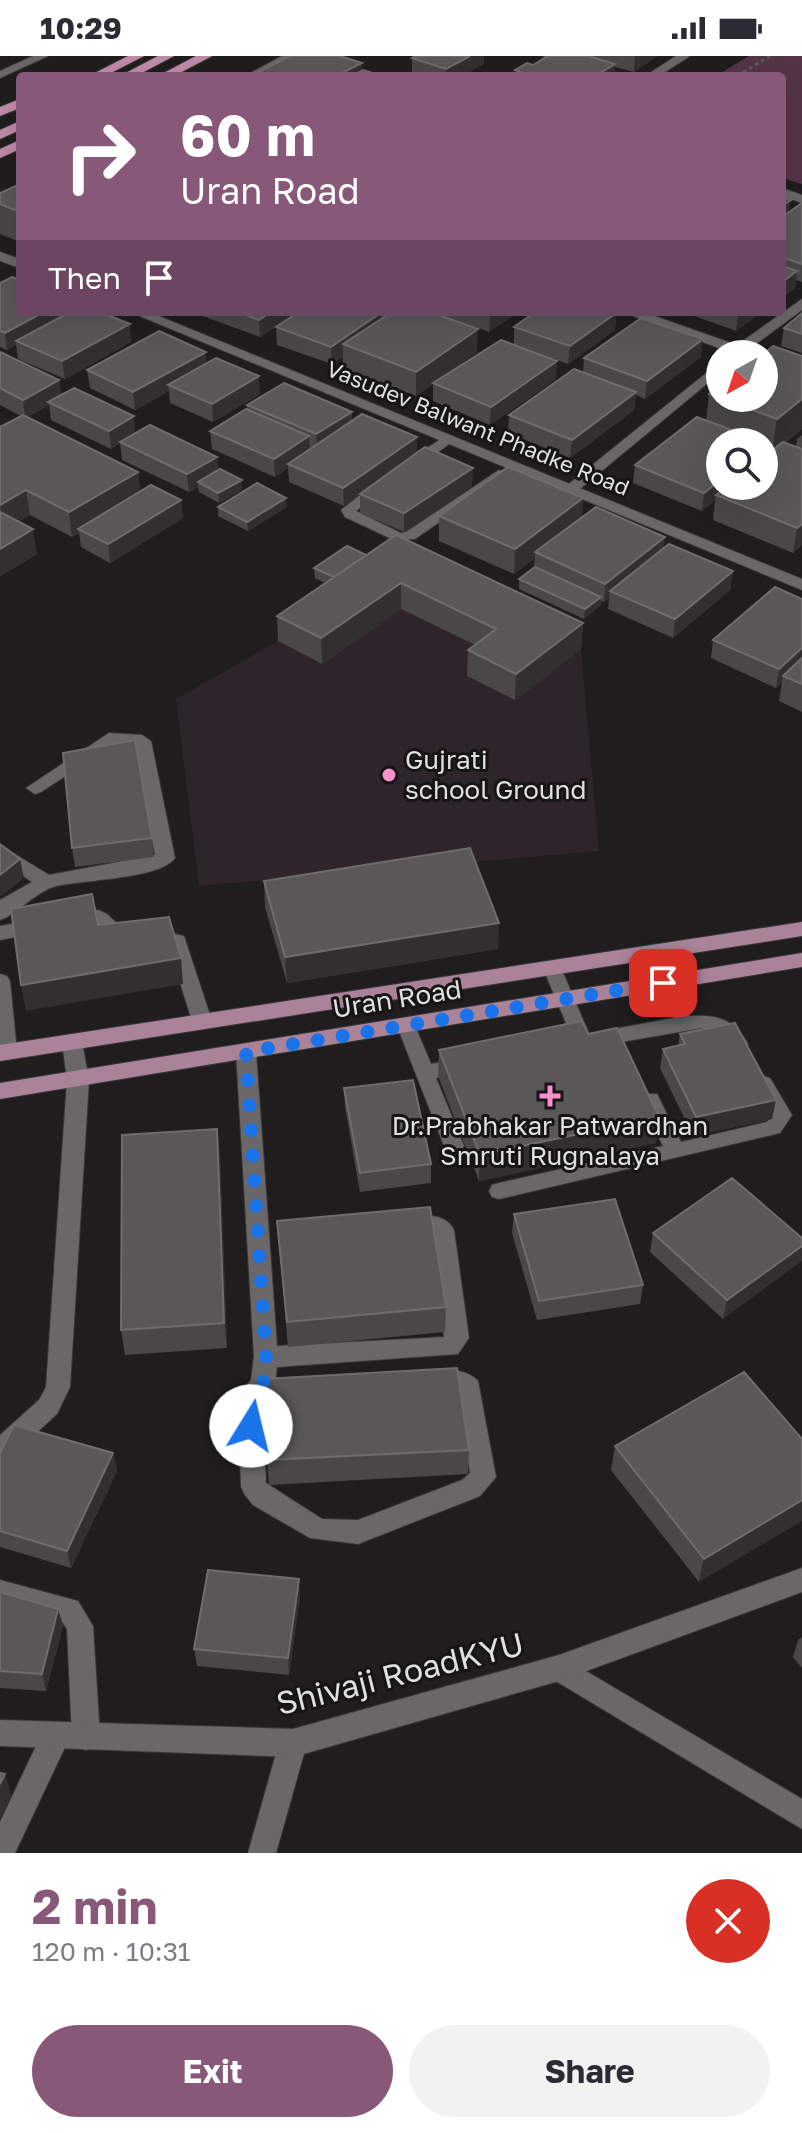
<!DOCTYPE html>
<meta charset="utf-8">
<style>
body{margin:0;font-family:"Golos Text",sans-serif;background:#f2f2f3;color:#2b2b33;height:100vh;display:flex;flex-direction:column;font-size:30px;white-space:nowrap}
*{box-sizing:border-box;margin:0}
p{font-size:26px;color:#7c7c81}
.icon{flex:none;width:44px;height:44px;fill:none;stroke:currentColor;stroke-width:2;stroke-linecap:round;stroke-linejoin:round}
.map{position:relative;height:1797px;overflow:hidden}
.drawer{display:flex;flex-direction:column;background:#fff;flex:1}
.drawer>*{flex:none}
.guide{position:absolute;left:16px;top:16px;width:770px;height:244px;border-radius:8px;box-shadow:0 8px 32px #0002;background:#875878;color:#fff;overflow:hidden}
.needle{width:52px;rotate:220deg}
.buttons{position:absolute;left:706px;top:284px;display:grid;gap:16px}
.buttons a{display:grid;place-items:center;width:72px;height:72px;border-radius:50%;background:#fff;box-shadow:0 8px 32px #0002;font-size:40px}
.pin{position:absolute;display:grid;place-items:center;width:68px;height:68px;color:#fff;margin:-34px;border-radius:16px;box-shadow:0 4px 12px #0006}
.me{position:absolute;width:88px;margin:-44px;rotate:9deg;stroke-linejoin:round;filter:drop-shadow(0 0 6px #0008)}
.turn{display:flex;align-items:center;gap:28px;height:168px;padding:0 32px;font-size:36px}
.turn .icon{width:104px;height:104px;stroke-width:2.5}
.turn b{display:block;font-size:56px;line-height:68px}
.then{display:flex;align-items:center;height:76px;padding:0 32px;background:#0003;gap:16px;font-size:30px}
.round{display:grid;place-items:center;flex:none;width:84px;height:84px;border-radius:42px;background:#f2f2f3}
.head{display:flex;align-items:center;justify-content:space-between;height:136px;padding:0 32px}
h1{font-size:48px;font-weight:700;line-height:60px;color:#875878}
.action{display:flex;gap:16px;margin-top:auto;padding:16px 32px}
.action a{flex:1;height:92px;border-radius:48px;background:#875878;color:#fff;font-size:32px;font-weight:700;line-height:92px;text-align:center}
.action a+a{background:#f2f2f3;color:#2b2b33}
.status{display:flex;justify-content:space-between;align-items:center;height:56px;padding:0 40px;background:#fff;direction:ltr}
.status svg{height:22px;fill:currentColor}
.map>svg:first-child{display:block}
</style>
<div class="status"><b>10:29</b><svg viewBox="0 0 49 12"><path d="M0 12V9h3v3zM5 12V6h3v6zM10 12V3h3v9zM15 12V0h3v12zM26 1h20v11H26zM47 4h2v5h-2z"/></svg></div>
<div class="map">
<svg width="802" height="1797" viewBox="0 0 802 1797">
<rect width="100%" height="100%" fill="#1f1d1e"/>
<!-- built -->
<path fill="#2d2529" d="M401 553 495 599 514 644 581 593 599 795 199 830 176 643 278 585 322 607Z"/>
<!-- green -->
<path fill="#553547" d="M749 0H802V128L782 122V20H716Z"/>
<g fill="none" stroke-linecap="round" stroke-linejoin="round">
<!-- service casing -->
<g stroke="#393738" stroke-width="2">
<path id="service" d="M447 379 452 380V386L417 411H407V405Z
M499 414 506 418 504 421 415 483 394 484 345 461 341 454 373 429H383V435L356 455 401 477 406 476Z
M552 906 561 912 590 980 598 976 673 962 654 927 663 920 669 922 690 960C717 958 735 964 748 988L746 993C727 998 725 974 702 972L598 990 591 988 583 993 576 991 543 912Z
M406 963 413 965 415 970 431 1008 463 1002 470 1004 472 1009 470 1014 436 1022 464 1090 461 1095H447L444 1090 397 970 399 965Z
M763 1020 770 1022 792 1059 780 1077 499 1143 492 1141 489 1135 492 1129 499 1127 663 1090 640 1043 643 1038H657L681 1086 767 1066 772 1059 753 1027 756 1022Z"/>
</g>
<!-- minor casing -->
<g stroke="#393738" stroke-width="2">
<path id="minor" d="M33 0H48L0 22V15Z
M676 0H690L659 20H645Z
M782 132 802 139V147L782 140Z
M802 243V254L749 293 756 298H727L729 296 623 256H643L737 289Z
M720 306V317L575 437H565V431Z
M109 677 142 679 151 685 175 802C159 824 81 823 53 831 35 837 14 860 0 864V844L32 826 0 804V789L49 819 155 799 134 690 113 689 41 736 35 738 26 732Z
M98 854 107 858 129 879 170 877 184 880 212 965 209 970H195L192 965 169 891C128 893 124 899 94 868L69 871 59 864 69 857Z
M38 863 48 870 45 875 0 884V870Z
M0 918 7 920 10 925 17 995 14 1000 0 1001Z
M72 978 79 981 82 986 89 1024 70 1331 57 1358 9 1402 0 1405V1379L39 1344 46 1331 67 1024 62 986 65 981Z
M246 988 253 991 256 996 277 1290 444 1281 432 1179 398 1177 395 1171 398 1165C416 1159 444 1154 454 1174L469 1282 458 1298 277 1311 275 1329 262 1344 266 1427 322 1463 358 1464 462 1424 470 1417 458 1336 423 1332 420 1325 423 1318C441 1312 464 1311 478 1325L496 1421 480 1440 358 1488 310 1482 253 1449 245 1439 241 1431 238 1340 251 1324 254 1301 236 996 239 991Z
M0 1524 78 1545 93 1570 100 1681 96 1691 86 1694 76 1691 72 1681 67 1573 61 1564 0 1548Z
M559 1599 802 1743V1773L549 1621 546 1612 549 1603Z
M56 1666 66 1669 70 1679 66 1689 15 1797H0V1766L46 1669Z
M293 1673 303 1677 307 1687 276 1797H248L279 1687 283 1677Z"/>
</g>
<!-- tertiary casing -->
<g stroke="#393738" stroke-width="2">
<path id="tertiary" d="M282 0H297L260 20H245Z
M0 196 20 203V212L0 205Z
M130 256H149L802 523V534Z
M802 1512V1536L559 1625 293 1701 0 1690V1664L293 1673 559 1599Z"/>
</g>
<!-- primary casing -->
<g stroke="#393738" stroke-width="2">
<path id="primary" d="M802 866V880L0 1005V989Z
M802 897V911L0 1043V1027Z"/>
</g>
<!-- trunk casing -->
<g stroke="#393738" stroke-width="2">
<path id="trunk" d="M128 0H144L105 20H89Z
M158 0H174L136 20H120Z
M196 0H212L174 20H158Z
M20 43V52L0 60V51Z
M20 65V74L0 83V74Z
M20 84V93L0 102V93Z"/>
</g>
<!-- path -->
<path stroke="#5b5a5a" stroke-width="3" stroke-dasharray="4 3" stroke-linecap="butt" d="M737 20 770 0"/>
<!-- service -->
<use href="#service" fill="#6a6769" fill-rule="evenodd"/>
<!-- minor -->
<use href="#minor" fill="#6a6769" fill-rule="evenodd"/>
<!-- tertiary -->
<use href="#tertiary" fill="#6a6769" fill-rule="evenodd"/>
<!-- primary -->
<use href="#primary" fill="#ab8399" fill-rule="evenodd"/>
<!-- trunk -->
<use href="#trunk" fill="#c18ca9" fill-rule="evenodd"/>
</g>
<!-- wall -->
<path fill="#494748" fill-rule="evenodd" d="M542 0H657L634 16 615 11 614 20H514L515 14 533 9 545 2Z
M412 2 484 8 462 20H418L412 18Z
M362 7V14L382 20H260L259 16Z
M20 128V186L0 178V137Z
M782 141 789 156 802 147V226L796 224 795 232 782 242Z
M0 227 20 256 131 286 65 323 18 303 16 289 7 294 0 291Z
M200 256H299L260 281 200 259Z
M439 256H518L489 276 439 258Z
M683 256H762L736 275Z
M616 257 615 274 568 308 514 288V271Z
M802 257V297L781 290 784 272Z
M276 271 477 296 438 324 556 323 490 369 433 345V328L416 340 343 312V301L332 308 277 289Z
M0 296 61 339 135 378 217 401 218 415 242 434 219 447 199 436 198 431 189 436 122 404 120 387 111 393 51 364 49 349 27 361 138 416 140 436 181 444 183 462 110 507 81 491 79 477 72 481 30 459 18 466 37 498 0 520V371L21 360 0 349Z
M802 300V373L785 387 796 391 797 383 802 379V489L793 497 713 464 715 444 702 455 633 427 635 409 706 365 709 338ZM720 386H764V395L770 396 764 430Z
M701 301 645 343 636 339 634 354 570 402 508 377 509 359 583 317 584 302Z
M206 307 260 338 213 366 170 347 169 335 135 354 90 332 87 314Z
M247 349 352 356V365L417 381V397L473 412 472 430 404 476 360 457V439L344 450 289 426 288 412 275 421 212 393 210 375 247 354Z
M218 451H287L248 475 218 460Z
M439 460 582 461 664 492 733 515 730 534 673 582 608 553 609 542 604 546 601 545 600 550 584 563 519 533V523L534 511 535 502 514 518 439 485Z
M366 499 583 567 581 593 515 644 467 620 468 594 475 589 401 553 322 608 278 585 277 560 325 527 315 522 314 512Z
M802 543V656L779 645 782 626 776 632 711 602 713 584Z
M152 782 154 801 75 811 72 792Z
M264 825 498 893 287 927 265 851Z
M588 978 656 1087 479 1125 438 1020 439 994Z
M680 978 772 1063 693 1080 660 1012 663 993 678 990Z
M344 1032 431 1108V1127L360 1136 345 1051Z
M217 1073 220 1099 227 1292 125 1299 121 1274Z
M514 1158 643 1229 640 1248 537 1264 512 1177Z
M277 1165 446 1251 445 1276 288 1291Z
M653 1177 802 1182 723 1263 650 1196Z
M744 1316 699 1526 611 1414 615 1390Z
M469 1394 468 1418 269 1429 267 1404Z
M0 1397H113L117 1415 71 1512 0 1491Z
M0 1536 58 1553 63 1570 46 1635 0 1632Z
M300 1540 289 1619 197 1610 194 1593Z
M802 1581V1612L793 1601 798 1584Z"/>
<!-- shaded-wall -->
<path fill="#322f31" d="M470 0H484V8L462 20H445L446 13Z
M635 0H657L634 16Z
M362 7V20H336Z
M615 8 614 20H595Z
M791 144 788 160 782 165V150Z
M797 215 795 232 782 242V226Z
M44 256H69L16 285V289L7 294 5 277Z
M271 256H299L260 281 259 264Z
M382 256H392L343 288V301L332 308 331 291Z
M494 256H518L489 276 490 259Z
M741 256H762L736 275 738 258Z
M616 257 615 274 568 308 570 290Z
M130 268 131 286 65 323 62 305Z
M478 273 477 296 416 340V316Z
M703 283 701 301 645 343 647 325Z
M206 296 207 313 168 329 169 335 135 354 133 336Z
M557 305 556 323 490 369 491 351Z
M259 320 260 338 213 366 212 348Z
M59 324 62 342 48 346 49 349 25 361 23 344Z
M636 336 634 354 570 402 572 384Z
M802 343V373L772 397 777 363Z
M352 356V374L317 396 316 378Z
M134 360 135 378 111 393 109 375Z
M309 380 310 398 288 408V412L275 421 274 403Z
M417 381V399L344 450 343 432Z
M217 401 218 419 198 426V431L189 436 187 418Z
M473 412 472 430 404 476V457Z
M138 416 141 440 78 473 79 477 72 481 69 456Z
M242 424V434L219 447 218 437Z
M720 424V430H732L716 439 715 444 702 455 704 437Z
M26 434 30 459 4 474 0 449Z
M286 442 287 451 248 475 247 466Z
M583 442 582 466 535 496V502L514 518 515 493Z
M181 444 183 462 110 507 108 488Z
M802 468V489L793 497 797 472Z
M33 473 37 498 0 520V493Z
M665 481 663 499 610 535 609 542 604 546 605 528Z
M733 515 730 534 673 582 675 563Z
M401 527V553L322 608 321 582Z
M601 541 600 550 584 563 585 553Z
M583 567 581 593 515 644 516 618Z
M802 592V608L783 620 782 626 776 632 779 613Z
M20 803 24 822 0 841V819Z
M499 867 498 893 287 927 285 901Z
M181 902 183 928 26 955 21 929Z
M776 1044 772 1063 693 1080 696 1061Z
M659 1061 656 1087 479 1125 480 1099Z
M217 1073 220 1099 227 1292 224 1267Z
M802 1190V1205L723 1263 727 1244Z
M113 1397 117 1415 71 1512 67 1495Z
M802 1444V1465L699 1526 704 1503Z
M299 1523 300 1540 289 1619 288 1602Z
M58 1553 63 1570 46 1635 42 1618Z
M5 1718 12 1740 0 1764V1728Z"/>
<!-- building -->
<path fill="#5a5759" stroke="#6f6c6e" stroke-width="2" d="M290 0H340L362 7 336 20H273L259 16Z
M416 0H470L446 13 412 2Z
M548 0H588L615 8 595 20H545L534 17 530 19 515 14 527 7 533 9Z
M363 14 382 20H352Z
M20 128V156L0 148V137Z
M782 141 791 144 782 150Z
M802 147V208L782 201V161Z
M782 210 797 215 782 226Z
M12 221 20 224V256H44L5 277 0 275V227Z
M70 256H100L130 268 62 305 16 285Z
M238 256H271L259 264Z
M299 256H382L331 291 276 271Z
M392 256H431L478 273 416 316 343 288Z
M535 256H615L616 257 570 290 514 271Z
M802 257V278L784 272Z
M641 262 703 283 647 325 584 302Z
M159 275 206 296 133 336 87 314Z
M501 284 557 305 491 351 433 327Z
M773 290 802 300V343L777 363 720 342H764V298H763Z
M0 296 59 324 23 344 0 332Z
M216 302 259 320 212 348 168 329Z
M574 313 636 336 572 384 509 359Z
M284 327 352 356 316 378 247 349Z
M720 330V342L709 338Z
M74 332 134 360 109 375 48 346Z
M246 353 309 380 274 403 210 375Z
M362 358 417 381 343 432 288 408Z
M23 359 138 416 69 456 26 434 0 449V371Z
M697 361 763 386H720V424L704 437 635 409Z
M150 369 217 401 187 418 120 386Z
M783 386 802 393V468L797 472 716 439 728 430H764V401Z
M425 391 473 412 404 457 360 438Z
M508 411 583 442 515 493 439 460Z
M220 413 242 424 218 437 198 426Z
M257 427 286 442 247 466 218 451Z
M151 429 181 444 108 488 78 473Z
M596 451 665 481 605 528 535 496Z
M0 456 33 473 0 493Z
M396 479 583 567 516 618 468 594 496 573 401 527 321 582 277 560Z
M669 488 733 515 675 563 610 535Z
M347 490 366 499 334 521 314 512Z
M535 511 601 541 585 553 519 523Z
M775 531 802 543V592L779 613 713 584Z
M802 602V628L783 620Z
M135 684 152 782 72 792 63 697Z
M0 788 20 803 0 819Z
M470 792 499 867 285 901 264 825Z
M92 838 98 869 169 861 181 902 21 929 11 853Z
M582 965 588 978 617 972 659 1061 480 1099 439 994Z
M735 967 776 1044 696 1061 663 993 685 988 680 978Z
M413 1024 431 1108 360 1117 344 1032Z
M217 1073 224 1267 121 1274 122 1079Z
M732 1122 802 1182V1190L727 1244 653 1177Z
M615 1143 643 1229 539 1245 514 1158Z
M430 1151 446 1251 287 1266 277 1165Z
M457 1312 469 1394 267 1404 264 1323Z
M744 1316 802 1383V1444L704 1503 615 1390Z
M14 1369 113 1397 67 1495 0 1475V1397Z
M208 1514 299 1523 288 1602 194 1593Z
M0 1536 58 1553 42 1618 0 1615Z
M0 1717 5 1718 0 1728Z"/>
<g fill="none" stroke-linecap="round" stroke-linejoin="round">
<!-- route -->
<path stroke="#1a73e8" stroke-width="14" stroke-dasharray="0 25.2" d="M251 1370 250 1340 263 1329 266 1301 246 996 663 927"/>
</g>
<!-- markers -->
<g fill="#f890cc" stroke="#161415" stroke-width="3">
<circle cx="389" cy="719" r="8"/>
<path d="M546 1028h8v8h8v8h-8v8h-8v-8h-8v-8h8z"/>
</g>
<g text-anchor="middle" stroke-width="6" stroke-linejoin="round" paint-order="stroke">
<!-- far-street labels -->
<g font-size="22" fill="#e1e0e0" stroke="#161415">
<text transform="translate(478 372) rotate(22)" y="8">Vasudev Balwant Phadke Road</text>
</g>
<!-- poi labels -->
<g font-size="26" fill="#e1e0e0" stroke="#161415" text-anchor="start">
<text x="405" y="713">Gujrati<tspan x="405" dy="30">school Ground</tspan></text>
<text x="550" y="1079" text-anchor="middle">Dr.Prabhakar Patwardhan<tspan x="550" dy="30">Smruti Rugnalaya</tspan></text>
</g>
<!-- street labels -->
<g font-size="26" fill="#e1e0e0" stroke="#161415">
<text transform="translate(397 943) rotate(-9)" y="9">Uran Road</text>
</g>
<!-- near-street labels -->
<g font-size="32" fill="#e1e0e0" stroke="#161415">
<text transform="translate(400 1618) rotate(-14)" y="11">Shivaji RoadKYU</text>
</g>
</g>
</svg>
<div class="buttons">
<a><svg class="needle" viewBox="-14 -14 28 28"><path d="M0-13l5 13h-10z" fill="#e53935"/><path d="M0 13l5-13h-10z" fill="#7c7c81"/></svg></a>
<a><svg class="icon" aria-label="search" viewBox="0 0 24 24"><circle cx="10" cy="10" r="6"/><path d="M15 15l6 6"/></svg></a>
</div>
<div class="pin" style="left:663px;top:927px;background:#d93025"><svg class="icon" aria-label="arrive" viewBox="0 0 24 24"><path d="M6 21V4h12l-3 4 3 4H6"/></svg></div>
<svg class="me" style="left:251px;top:1370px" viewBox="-20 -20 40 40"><circle r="19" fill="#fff"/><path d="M0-13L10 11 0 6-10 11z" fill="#1a73e8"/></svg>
<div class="guide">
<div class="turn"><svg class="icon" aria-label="right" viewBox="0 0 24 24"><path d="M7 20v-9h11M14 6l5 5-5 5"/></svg><div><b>60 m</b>Uran Road</div></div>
<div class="then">Then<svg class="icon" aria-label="arrive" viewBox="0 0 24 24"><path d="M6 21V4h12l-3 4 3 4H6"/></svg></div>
</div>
</div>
<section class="drawer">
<div class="head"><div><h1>2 min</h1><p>120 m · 10:31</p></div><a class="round" style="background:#d93025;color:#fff"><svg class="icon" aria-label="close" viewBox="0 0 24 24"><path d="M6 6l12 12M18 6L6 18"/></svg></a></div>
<div class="action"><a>Exit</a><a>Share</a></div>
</section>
